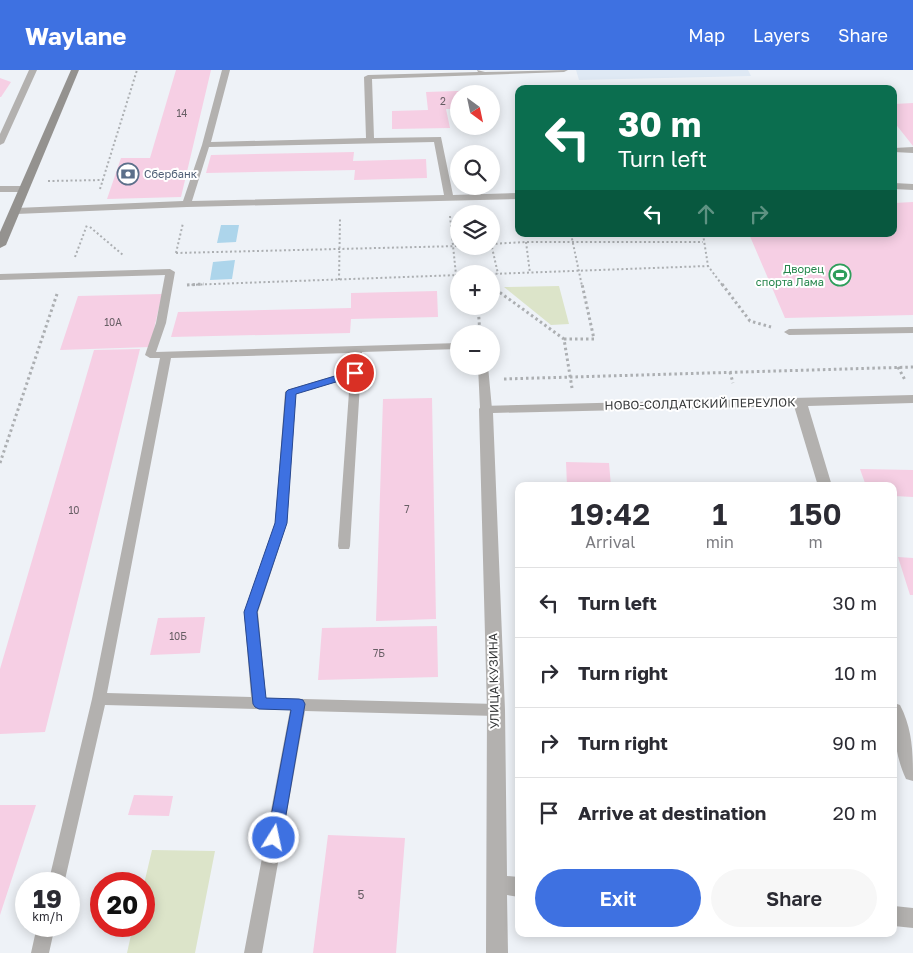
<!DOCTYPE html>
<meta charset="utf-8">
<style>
body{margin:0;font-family:"Golos Text",sans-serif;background:#f7f7f7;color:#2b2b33;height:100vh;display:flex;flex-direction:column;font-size:19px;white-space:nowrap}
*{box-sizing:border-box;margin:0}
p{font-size:16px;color:#7c7c81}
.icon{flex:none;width:28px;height:28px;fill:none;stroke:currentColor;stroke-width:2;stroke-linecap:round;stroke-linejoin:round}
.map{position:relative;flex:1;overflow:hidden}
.drawer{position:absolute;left:515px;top:412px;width:382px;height:455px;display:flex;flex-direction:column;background:#fff;border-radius:10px;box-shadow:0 2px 12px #0003}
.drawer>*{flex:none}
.guide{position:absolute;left:515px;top:15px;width:382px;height:152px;border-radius:10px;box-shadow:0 2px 12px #0003;background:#0b6e4f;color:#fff;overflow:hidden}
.needle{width:32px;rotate:147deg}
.controls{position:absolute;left:450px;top:15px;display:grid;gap:10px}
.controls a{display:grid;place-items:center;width:50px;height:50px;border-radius:50%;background:#fff;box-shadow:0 2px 12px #0003;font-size:25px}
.speed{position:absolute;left:15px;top:802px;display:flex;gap:10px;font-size:25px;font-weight:700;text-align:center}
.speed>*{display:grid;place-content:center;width:65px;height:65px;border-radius:50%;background:#fff;box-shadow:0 2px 12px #0003;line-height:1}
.speed small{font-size:12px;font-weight:400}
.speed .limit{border:8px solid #d22;background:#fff;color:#111}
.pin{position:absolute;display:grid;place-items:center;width:42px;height:42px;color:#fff;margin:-21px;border:2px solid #fff;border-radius:50%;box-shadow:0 1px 5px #0007}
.me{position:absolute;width:55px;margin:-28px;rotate:10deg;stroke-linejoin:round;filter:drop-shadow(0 0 4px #0008)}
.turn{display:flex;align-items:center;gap:18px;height:105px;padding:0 20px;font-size:22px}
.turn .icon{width:65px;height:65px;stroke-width:2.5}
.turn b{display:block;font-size:35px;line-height:42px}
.lanes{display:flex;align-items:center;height:48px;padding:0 20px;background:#0003;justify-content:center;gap:25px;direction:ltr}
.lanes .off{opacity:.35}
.eta{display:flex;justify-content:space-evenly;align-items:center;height:85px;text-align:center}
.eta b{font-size:30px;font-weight:600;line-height:35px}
.button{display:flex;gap:10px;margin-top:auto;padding:10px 20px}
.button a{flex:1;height:58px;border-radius:30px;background:#3e71e1;color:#fff;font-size:20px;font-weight:600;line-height:58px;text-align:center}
.button a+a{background:#f7f7f7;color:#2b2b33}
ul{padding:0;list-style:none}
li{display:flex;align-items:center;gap:15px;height:70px;padding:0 20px;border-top:1px solid #e1e1e2}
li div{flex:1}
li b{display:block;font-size:19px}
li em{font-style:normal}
header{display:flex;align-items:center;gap:30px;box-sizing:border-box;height:70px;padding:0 25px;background:#3e71e1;color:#fff}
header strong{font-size:24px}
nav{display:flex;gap:28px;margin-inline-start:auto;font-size:18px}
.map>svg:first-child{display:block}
</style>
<header>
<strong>Waylane</strong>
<nav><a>Map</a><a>Layers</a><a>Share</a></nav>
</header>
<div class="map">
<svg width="913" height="883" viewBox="0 0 913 883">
<rect width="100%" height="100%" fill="#eef2f7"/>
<!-- built -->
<path fill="#dfe9f4" d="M576 0H748L751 6 579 10Z"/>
<!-- green -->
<path fill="#dce4c9" d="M559 216 569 254 551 255 504 217Z
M152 780 215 781 195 883H127L133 856H144V814Z"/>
<!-- water -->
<path fill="#add5eb" d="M221 155H239L236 172 217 173Z
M235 190 232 209 210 210 213 192Z"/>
<!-- building -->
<path fill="#f6cfe4" d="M176 0H211L181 127 107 129 121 88H150Z
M0 8 11 12 1 27H0Z
M487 20 488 24H459V39H446L450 58 392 59V41L428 40 426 22Z
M913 33V76L894 52V34Z
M354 82 353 91 426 89 427 108 354 110 355 100 206 103 211 85Z
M913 132V245L785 248 749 164H894V133Z
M437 221 438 247 351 249 350 263 171 267 178 242 351 238V223Z
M162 224 150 277 60 280 78 226Z
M140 279 45 662 0 664V599L94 280Z
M432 328 436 549 376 551 383 329Z
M566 392 609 393 611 416H567Z
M860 399 913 400V427L894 426V416H866Z
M898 487 913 488V525H910Z
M205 547 200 583 150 585 158 548Z
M437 556 438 607 318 610 322 558Z
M134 725 173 726 169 746 128 745Z
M0 735H36L0 845Z
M328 765 405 768 396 883H313Z"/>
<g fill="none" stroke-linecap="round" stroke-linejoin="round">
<!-- path-far1 -->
<path stroke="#acafb2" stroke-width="2" stroke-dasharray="2 2.5" stroke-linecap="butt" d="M48 111 103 110
M100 119 137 0
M450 146 456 205
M90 157 123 185
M571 164 582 216
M703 164 708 196 723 216
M526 172 530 203
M491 173 498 204
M491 174 526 172H703
M176 183 459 176
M176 183 183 153
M75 187 87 155
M491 204 708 196
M339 210 340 148
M187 215 459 205"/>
<!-- path -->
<path stroke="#acafb2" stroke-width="3" stroke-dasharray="2.5 3" stroke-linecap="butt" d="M722 214 750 251 771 257
M187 215 204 214
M491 216 564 269 572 318
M478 236 480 264
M564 269H594L582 214
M898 297 905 310
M730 302 733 313
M504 309 913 297
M0 393 57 224"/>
<!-- lane -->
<path fill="#b3b1af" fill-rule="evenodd" d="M29 0H37L4 73 0 75V64Z
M222 0H230L211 72 366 68 364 7 368 5 478 2 477 0 485 2 568 0 564 2 372 9 374 68 441 67 453 125 519 123V129L187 137 16 144 11 141 16 138 183 131 202 75ZM434 72 444 125 192 131 209 77Z
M913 77V83L894 82V78Z
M894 113 913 114V120L894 119Z
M0 116H24L28 119 24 122H0Z
M170 199 175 202 166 253 156 282 459 273V279L362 282 350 476 349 479H339L338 476 350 308 296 324 287 453 258 542 266 628 496 634 501 636 503 640 501 644 496 646 305 641 262 883H244L290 640 105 635 64 814H48L92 629 160 288H150L145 285 156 253 165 205 0 210V204ZM351 283 350 301 287 320 285 322 275 453 244 542 251 627 107 623 171 288Z
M913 257V263L789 265 784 262 789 259Z
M478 296H488L492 339 486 343 480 339Z
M37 856H55L49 883H31Z"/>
<!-- street -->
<path fill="#b3b1af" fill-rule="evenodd" d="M913 325V333L808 336 832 416H818L794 336 493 343 505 640 507 806 519 807V827L507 825 508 883H486L487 640 479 339 481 336Z
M894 633 900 635C913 660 913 684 913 711L906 709C894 683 894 660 894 633Z
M894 836 913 838V858L894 856Z"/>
<!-- secondary -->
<path fill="#94928f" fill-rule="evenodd" d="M71 0H79L6 175 0 178V162Z"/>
</g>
<!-- route -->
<path fill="#3e71e1" stroke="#284992" d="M355 300 359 301V305L296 324 287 453 257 542 266 628 299 629 303 630 305 634 282 768 279 773 274 775 269 773 267 768 291 640 259 639 255 637 253 634 244 542 275 453 286 322 288 320Z"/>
<!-- icons -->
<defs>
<g id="bank-ring" transform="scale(1.125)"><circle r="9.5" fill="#fff" stroke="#5c6f8a" stroke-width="1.5"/><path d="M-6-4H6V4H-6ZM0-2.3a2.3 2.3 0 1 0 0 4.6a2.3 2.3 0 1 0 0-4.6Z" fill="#5c6f8a"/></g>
<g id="stadium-ring" transform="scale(1.125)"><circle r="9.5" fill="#fff" stroke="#2e9e5b" stroke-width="1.5"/><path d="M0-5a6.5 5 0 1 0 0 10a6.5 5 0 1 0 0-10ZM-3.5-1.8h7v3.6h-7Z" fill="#2e9e5b"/></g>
</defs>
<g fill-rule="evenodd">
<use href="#bank-ring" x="128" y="104"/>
<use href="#stadium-ring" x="840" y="205"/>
</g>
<g text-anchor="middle" stroke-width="4" stroke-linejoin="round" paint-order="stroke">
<!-- number labels -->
<g font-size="10" fill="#675e64">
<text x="443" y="35">2</text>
<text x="182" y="47">14</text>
<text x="113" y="256">10А</text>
<text x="407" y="443">7</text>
<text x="74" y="444">10</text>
<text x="178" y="570">10Б</text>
<text x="379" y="587">7Б</text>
</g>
<!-- far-service labels -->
<g font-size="11" fill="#4e5e75" stroke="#fff" text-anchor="start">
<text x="144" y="108">Сбербанк</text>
</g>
<!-- far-leisure labels -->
<g font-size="11" fill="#27864d" stroke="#fff" text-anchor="end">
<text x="824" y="203">Дворец<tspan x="824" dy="13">спорта Лама</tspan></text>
</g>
<!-- street labels -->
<g font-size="12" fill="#37393a" stroke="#fff">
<text transform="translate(700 334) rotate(-1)" y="4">НОВО-СОЛДАТСКИЙ ПЕРЕУЛОК</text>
<text transform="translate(494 611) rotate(-91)" y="4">УЛИЦА КУЗИНА</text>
</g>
<!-- near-number labels -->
<g font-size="12" fill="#675e64">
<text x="361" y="829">5</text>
</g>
</g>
</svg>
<div class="controls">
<a><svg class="needle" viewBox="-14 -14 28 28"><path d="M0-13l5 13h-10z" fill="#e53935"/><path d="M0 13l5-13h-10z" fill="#7c7c81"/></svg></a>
<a><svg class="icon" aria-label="search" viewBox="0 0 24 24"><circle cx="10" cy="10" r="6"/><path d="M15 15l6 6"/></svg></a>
<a><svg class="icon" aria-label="layers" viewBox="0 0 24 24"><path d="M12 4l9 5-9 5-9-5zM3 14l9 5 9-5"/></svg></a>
<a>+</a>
<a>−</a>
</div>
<div class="speed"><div>19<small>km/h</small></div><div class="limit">20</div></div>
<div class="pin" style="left:355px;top:303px;background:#d93025"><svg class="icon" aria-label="arrive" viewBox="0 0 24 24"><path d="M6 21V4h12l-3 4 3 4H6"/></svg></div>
<svg class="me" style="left:274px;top:768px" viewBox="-20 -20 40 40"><circle r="17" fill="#3e71e1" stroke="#fff" stroke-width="3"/><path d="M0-11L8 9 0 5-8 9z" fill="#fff"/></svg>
<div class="guide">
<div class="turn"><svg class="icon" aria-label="left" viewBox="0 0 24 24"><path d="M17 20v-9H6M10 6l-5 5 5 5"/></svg><div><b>30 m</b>Turn left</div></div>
<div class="lanes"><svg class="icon" aria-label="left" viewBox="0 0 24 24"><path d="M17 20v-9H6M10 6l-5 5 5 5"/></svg><svg class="icon off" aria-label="ahead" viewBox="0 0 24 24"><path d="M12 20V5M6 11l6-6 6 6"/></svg><svg class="icon off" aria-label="right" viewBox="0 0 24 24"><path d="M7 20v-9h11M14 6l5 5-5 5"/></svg></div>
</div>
<section class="drawer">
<div class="eta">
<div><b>19:42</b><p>Arrival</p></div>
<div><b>1</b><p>min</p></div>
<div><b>150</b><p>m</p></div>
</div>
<ul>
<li><svg class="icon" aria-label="left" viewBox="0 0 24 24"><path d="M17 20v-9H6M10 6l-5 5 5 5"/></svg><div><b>Turn left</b></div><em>30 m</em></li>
<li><svg class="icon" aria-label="right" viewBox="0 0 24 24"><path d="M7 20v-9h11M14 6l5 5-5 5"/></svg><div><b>Turn right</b></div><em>10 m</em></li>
<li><svg class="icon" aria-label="right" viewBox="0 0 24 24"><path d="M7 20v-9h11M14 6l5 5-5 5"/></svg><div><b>Turn right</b></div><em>90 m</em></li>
<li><svg class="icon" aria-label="arrive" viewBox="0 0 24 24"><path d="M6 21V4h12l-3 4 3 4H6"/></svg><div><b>Arrive at destination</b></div><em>20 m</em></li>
</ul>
<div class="button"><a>Exit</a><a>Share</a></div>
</section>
</div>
